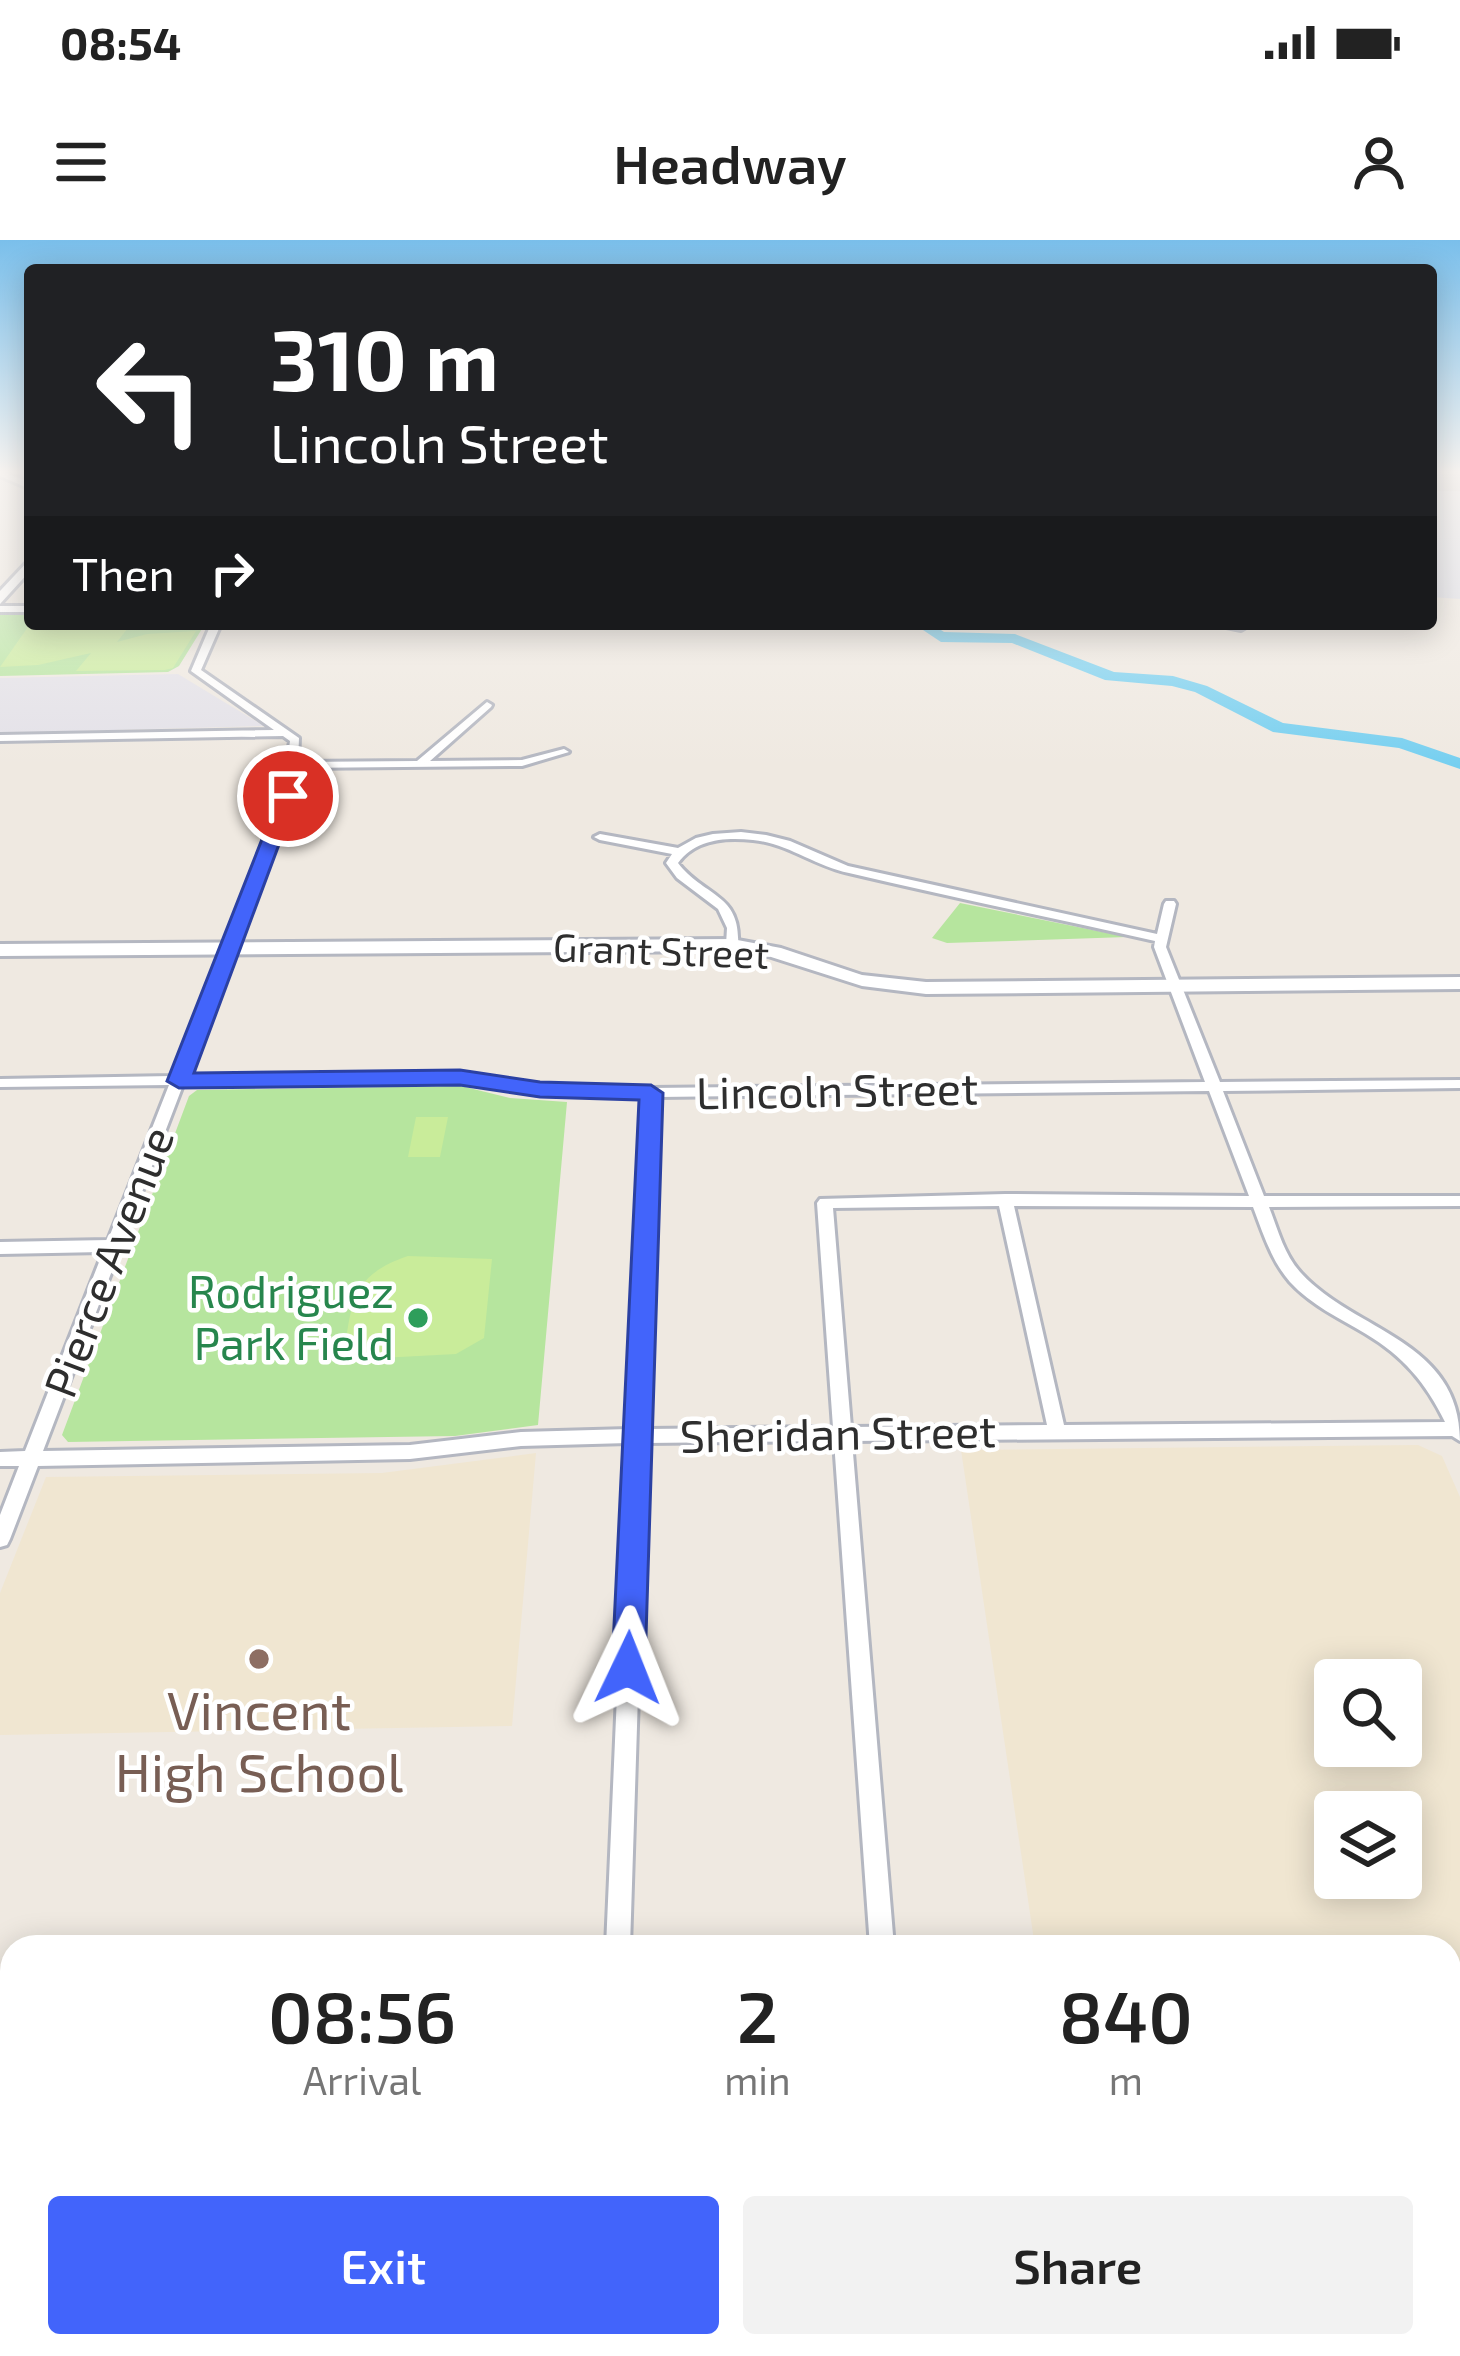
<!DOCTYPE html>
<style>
body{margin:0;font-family:"Exo 2",sans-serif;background:#f2f2f2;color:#222;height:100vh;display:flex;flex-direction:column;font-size:45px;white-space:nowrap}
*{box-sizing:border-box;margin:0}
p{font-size:39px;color:#767676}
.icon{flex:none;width:66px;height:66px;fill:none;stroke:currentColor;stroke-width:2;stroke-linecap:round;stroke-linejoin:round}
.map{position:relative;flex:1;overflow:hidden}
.sheet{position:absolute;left:0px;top:1695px;width:1461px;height:423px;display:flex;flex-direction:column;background:#fff;border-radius:36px 36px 0 0;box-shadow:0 6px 30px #0003}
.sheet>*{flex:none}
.hud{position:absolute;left:24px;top:24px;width:1413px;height:366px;border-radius:12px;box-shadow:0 6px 30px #0003;background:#202124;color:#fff;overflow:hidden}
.fabs{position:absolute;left:1314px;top:1419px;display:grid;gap:24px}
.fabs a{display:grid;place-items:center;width:108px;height:108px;border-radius:12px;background:#fff;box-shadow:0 6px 30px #0003;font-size:60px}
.pin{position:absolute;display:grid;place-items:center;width:102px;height:102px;color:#fff;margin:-51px;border:6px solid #fff;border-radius:50%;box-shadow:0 3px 12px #0007}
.me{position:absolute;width:132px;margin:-66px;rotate:2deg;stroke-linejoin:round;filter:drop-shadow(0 0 9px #0008)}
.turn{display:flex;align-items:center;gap:42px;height:252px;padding:0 48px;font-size:54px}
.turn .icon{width:156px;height:156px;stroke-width:2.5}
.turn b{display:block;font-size:84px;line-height:102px}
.then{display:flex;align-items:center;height:114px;padding:0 48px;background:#0003;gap:24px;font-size:45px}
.eta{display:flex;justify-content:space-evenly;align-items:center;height:204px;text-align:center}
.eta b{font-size:72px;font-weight:600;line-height:84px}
.cta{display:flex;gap:24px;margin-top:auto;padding:24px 48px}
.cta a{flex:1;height:138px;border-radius:12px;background:#4264fb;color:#fff;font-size:48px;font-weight:600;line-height:138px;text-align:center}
.cta a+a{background:#f2f2f2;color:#222}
.status{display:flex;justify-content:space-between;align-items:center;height:84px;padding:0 60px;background:#fff;direction:ltr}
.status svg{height:33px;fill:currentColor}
header{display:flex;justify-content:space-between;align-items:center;height:156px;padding:0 48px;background:#fff;font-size:54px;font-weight:600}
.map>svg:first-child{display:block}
</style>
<div class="status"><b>08:54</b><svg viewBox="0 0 49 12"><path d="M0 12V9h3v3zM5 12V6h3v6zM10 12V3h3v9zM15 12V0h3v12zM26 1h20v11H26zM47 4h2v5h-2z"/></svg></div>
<header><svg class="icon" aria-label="menu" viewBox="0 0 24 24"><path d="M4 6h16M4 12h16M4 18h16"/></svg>Headway<svg class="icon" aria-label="person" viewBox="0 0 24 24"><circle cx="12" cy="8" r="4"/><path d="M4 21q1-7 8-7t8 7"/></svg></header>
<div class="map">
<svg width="1460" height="2116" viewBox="0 0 1460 2116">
<rect width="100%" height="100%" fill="#efe9e1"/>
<!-- industrial -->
<path fill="#e3e1e8" d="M178 434 264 486 0 493V438Z"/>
<!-- education -->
<path fill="#f0e6d1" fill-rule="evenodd" d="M1418 1205 1442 1216 1460 1257V1768H1449V1707H1035L961 1210ZM1335 1440H1401V1506H1335ZM1335 1572H1401V1638H1335Z
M536 1213 512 1486 0 1495V1353L46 1237 382 1233Z"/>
<!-- airport -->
<path fill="#dcdee8" d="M1431 231H1460V359L1431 357Z"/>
<!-- green -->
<path fill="#b6e59e" d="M0 373H30V384H205L179 426 168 432 0 436Z
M960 663 1127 697 947 703 932 698Z
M461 846 510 858 567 862 538 1185 455 1196 68 1202 62 1195 189 856 197 850Z"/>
<!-- pitch -->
<path fill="#c9ec9a" d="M30 384H131L117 402 147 394 196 391 173 428 165 430 76 431 91 413 38 425 0 427Z
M416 877H448L440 917H408Z
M408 1016 492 1019 484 1098 456 1114 343 1120C352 1064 349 1036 408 1016Z"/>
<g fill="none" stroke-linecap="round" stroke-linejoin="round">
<!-- river -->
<path fill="#75cff0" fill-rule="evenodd" d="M914 384H932L944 392 1015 394 1114 432 1173 436 1207 446 1283 483 1402 498 1460 518V529L1399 508 1273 492 1195 452 1172 446 1105 440 1012 403 941 402Z"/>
<!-- runway -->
<path fill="#c9c8cc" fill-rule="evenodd" d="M1431 231H1460V251H1431Z"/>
<!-- street casing -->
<g stroke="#b4b7c1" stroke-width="6">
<path id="street" d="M0 366H30V372H0Z
M211 384H221L201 430 299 498 298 522 417 521 487 462 492 465 491 467 430 521 522 520 564 509 569 512 522 526 297 528 294 556 187 836 460 833 540 845 651 848 1205 842 1154 707 1155 701C1053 678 950 657 849 633 815 626 787 603 753 600 726 597 695 599 678 623 704 657 741 653 738 705L732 709 726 705 727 688 718 669 677 638 666 623 672 614 600 600 594 597 600 594 678 608 696 598 713 594 741 592 766 595 790 601 848 626 1157 694 1164 664 1166 661H1174L1176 664 1166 707 1220 842 1460 840V848L1223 851 1264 956H1460V966L1269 967C1278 990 1284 1015 1301 1033 1355 1092 1460 1100 1460 1201L1452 1196 852 1201 894 1707H870L834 1201 646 1203 630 1707H606L628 1203 521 1206 410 1219 38 1226 10 1299 7 1305 0 1307V1275L19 1226H0V1212L25 1211 103 1012 0 1014V1002L108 1000 169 845 0 847V839L172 836 282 556 290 501 283 496 0 501V495L274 490 191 431ZM460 841 540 855 644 857 629 1189 521 1192 410 1205 43 1211 183 845ZM1209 851 1249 956 1005 954 820 959 817 963 833 1187 647 1189 658 857ZM999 966 1047 1185 851 1187 833 968ZM1014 966 1253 967C1263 993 1271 1020 1290 1042 1311 1065 1339 1078 1366 1094 1403 1116 1426 1143 1445 1182L1064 1185Z
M1212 384H1240L1246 387 1241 390Z
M1460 1942V1968L1449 1969V1943Z
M480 2106H508V2116H480Z
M1057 2106H1085L1087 2116H1059Z"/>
</g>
<!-- secondary casing -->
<g stroke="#b4b7c1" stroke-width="6">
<path id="secondary" d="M0 231 30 242V249L0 236Z
M30 319V331L0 364V351Z
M732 699 781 708 862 735 926 742 1460 737V749L926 754 862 746 768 716 732 711 0 716V704Z"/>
</g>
<!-- primary casing -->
<g stroke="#c9c9c9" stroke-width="6">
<path id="primary" d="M1449 1800H1460V1840H1449Z
M0 1825H12V1865H0Z"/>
</g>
<!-- street -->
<use href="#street" fill="#fff" fill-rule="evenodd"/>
<!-- secondary -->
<use href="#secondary" fill="#fff" fill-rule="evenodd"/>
<!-- primary -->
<use href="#primary" fill="#f2d163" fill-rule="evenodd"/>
</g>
<!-- sky -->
<linearGradient id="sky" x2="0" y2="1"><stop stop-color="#7abfeb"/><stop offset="0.44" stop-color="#f8f5f2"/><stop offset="1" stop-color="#f8f5f2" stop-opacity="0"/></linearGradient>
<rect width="1460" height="527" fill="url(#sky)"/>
<!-- route -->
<path fill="#4264fb" stroke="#2b41a3" stroke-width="3" d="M288 550 297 556 194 833 460 830 540 842 651 845 663 853 645 1428 640 1439 628 1444 617 1439 612 1428 639 860 540 857 460 845 179 848 167 841 279 556Z"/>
<!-- markers -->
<circle fill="#2e9e5b" stroke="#fff" stroke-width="4.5" cx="418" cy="1078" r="12"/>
<circle fill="#8d6e63" stroke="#fff" stroke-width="4.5" cx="259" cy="1419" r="12"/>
<g text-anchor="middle" stroke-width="9" stroke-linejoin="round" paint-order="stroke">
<!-- far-street labels -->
<g font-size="39" fill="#2e2e2e" stroke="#fff">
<text transform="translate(661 711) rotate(2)" y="14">Grant Street</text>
</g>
<!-- street labels -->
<g font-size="45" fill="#2e2e2e" stroke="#fff">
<text transform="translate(837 851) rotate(-1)" y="16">Lincoln Street</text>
<text transform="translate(109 1022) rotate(-69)" y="16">Pierce Avenue</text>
<text transform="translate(838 1194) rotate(-1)" y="16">Sheridan Street</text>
</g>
<!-- leisure labels -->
<g font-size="45" fill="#27864d" stroke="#fff" text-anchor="end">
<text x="394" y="1068">Rodriguez<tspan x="394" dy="52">Park Field</tspan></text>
</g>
<!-- near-education labels -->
<g font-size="54" fill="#785e54" stroke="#fff">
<text x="259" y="1490">Vincent<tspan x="259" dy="62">High School</tspan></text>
</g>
</g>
</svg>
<div class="fabs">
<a><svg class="icon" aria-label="search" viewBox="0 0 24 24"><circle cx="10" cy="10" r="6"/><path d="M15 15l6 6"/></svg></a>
<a><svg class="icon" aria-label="layers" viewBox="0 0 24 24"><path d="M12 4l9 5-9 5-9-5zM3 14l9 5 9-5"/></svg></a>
</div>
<div class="pin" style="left:288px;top:556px;background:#d93025"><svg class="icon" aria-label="arrive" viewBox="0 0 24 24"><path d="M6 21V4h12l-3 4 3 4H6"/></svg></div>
<svg class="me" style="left:628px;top:1428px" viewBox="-20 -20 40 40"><path d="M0-17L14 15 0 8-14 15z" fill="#4264fb" stroke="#fff" stroke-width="4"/></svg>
<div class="hud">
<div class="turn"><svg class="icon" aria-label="left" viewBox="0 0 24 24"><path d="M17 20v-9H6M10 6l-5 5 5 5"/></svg><div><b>310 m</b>Lincoln Street</div></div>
<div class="then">Then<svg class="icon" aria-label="right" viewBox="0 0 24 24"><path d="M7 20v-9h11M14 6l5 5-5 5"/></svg></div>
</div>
<section class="sheet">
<div class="eta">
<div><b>08:56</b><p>Arrival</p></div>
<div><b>2</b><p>min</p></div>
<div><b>840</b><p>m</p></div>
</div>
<div class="cta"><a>Exit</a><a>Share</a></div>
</section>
</div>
